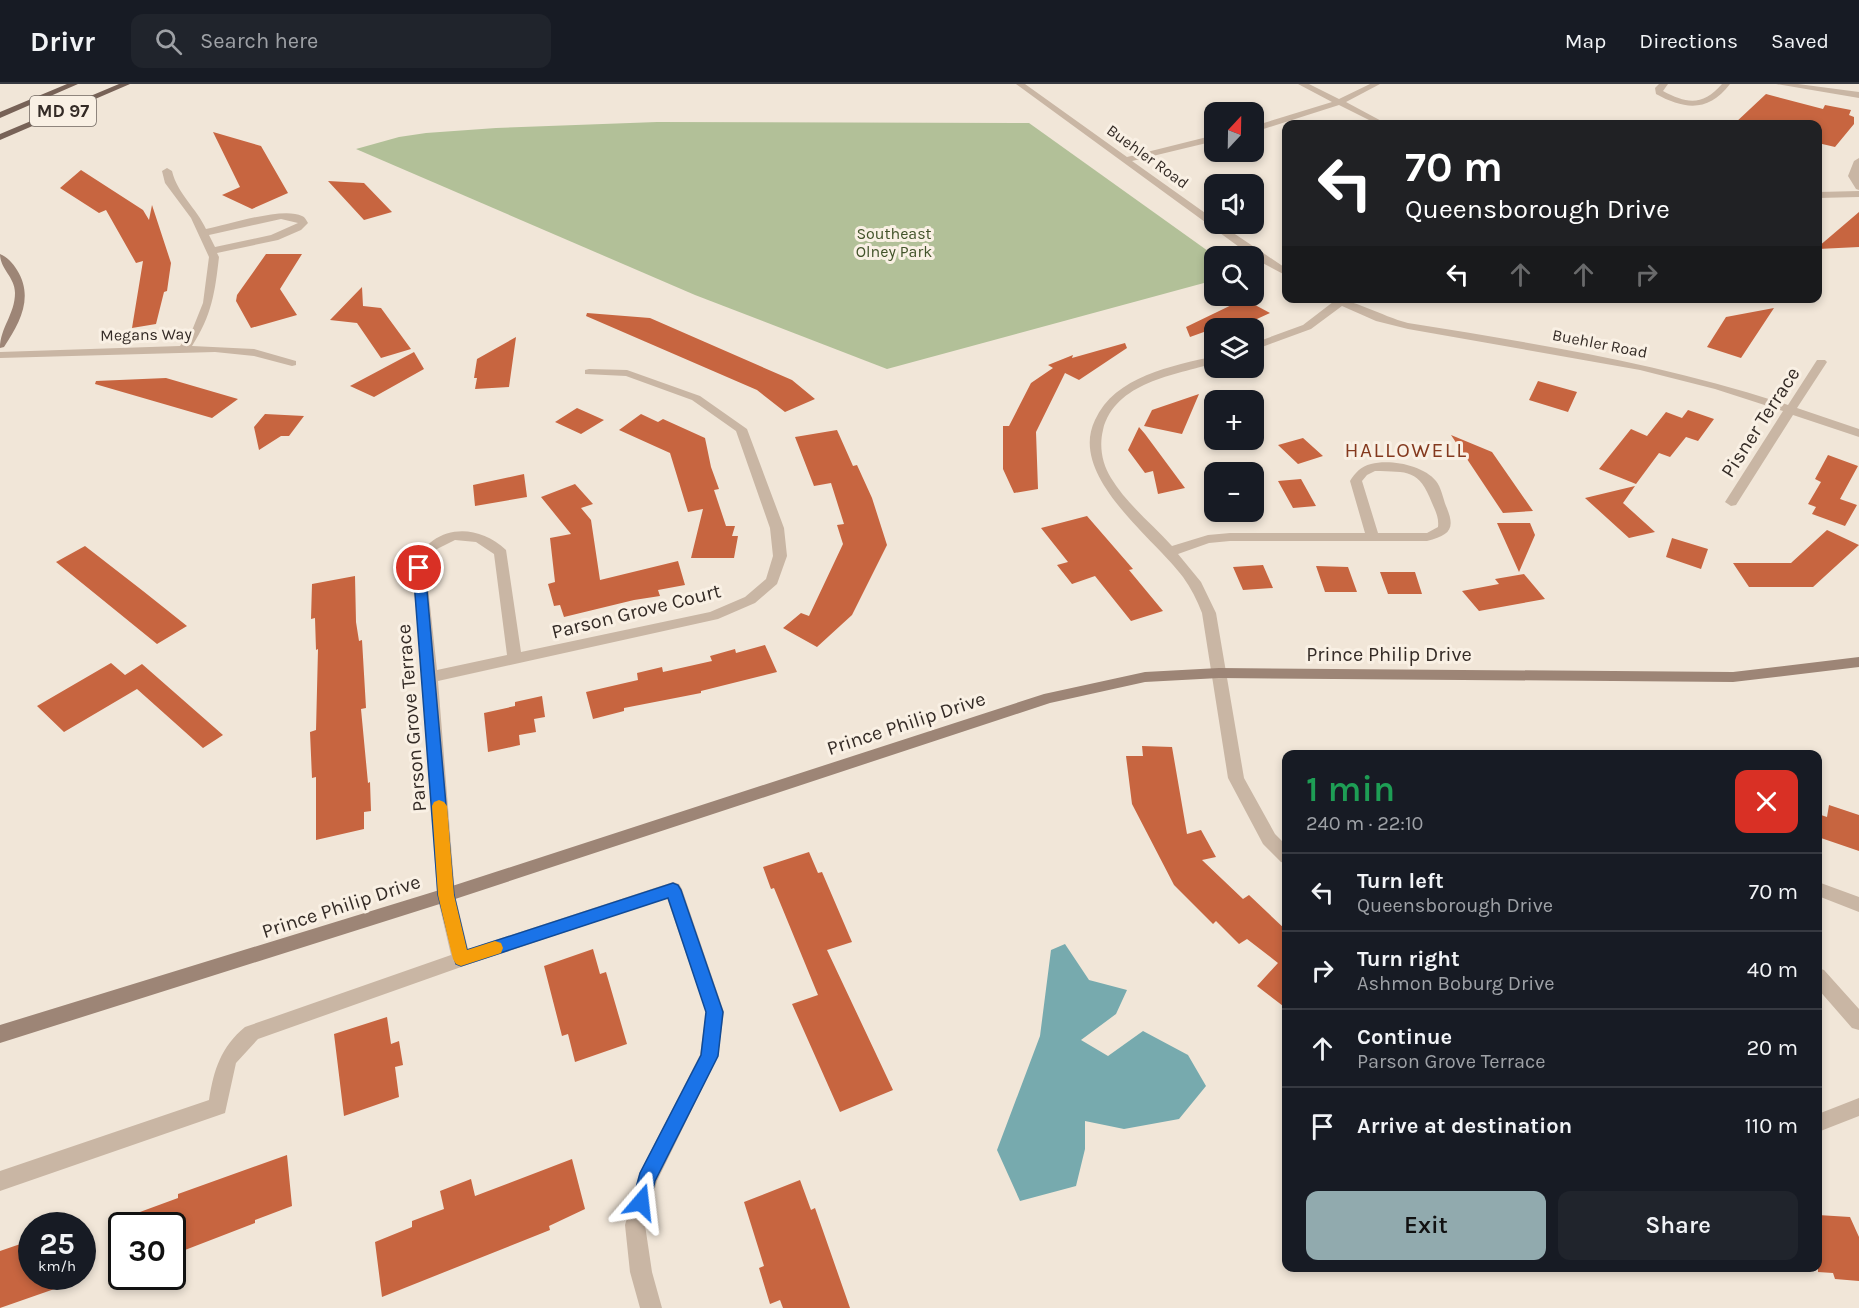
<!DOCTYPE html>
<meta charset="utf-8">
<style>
body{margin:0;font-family:Karla,sans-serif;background:#20242c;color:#f1f3f6;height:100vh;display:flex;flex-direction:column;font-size:22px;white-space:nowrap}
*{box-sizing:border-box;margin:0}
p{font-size:20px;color:#9ea1a6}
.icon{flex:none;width:33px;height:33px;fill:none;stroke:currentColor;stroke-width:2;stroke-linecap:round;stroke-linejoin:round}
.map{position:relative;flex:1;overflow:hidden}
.drawer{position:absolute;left:1282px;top:666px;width:540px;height:522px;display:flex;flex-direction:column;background:#171b24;border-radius:12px;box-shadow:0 3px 9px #0003}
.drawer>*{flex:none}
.top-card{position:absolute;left:1282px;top:36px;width:540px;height:183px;border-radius:12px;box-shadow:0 3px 9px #0003;background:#202124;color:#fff;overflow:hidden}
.needle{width:39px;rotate:22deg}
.tools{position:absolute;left:1204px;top:18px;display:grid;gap:12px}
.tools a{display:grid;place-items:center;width:60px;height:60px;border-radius:12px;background:#171b24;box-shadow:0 3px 9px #0003;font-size:30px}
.speed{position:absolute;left:18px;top:1128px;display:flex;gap:12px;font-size:30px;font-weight:700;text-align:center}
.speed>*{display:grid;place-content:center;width:78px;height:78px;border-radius:50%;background:#171b24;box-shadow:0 3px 9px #0003;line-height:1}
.speed small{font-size:15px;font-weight:400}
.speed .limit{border:3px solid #111;border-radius:9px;background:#fff;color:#111}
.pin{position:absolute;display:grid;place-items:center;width:51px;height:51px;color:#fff;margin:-26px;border:3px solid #fff;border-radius:50%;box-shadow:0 2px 6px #0007}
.me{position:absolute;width:66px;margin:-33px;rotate:17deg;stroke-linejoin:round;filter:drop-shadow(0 0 4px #0008)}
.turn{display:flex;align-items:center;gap:21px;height:126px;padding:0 24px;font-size:27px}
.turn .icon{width:78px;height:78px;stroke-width:2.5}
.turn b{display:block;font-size:42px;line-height:51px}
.lanes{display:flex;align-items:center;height:57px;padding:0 24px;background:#0003;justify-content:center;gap:30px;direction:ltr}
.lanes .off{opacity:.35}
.round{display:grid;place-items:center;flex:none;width:63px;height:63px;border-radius:12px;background:#20242c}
.summary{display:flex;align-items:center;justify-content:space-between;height:102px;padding:0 24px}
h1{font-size:36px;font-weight:600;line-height:45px;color:#1e9e55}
.button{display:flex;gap:12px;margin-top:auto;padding:12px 24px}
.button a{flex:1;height:69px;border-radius:12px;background:#91aaae;color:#111;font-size:24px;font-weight:600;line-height:69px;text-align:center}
.button a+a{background:#20242c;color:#f1f3f6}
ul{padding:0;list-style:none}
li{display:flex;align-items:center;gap:18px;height:78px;padding:0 24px;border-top:2px solid #363941}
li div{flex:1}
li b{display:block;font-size:22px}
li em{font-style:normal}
header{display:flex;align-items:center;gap:36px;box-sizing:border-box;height:84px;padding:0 30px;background:#171b24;border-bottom:2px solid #363941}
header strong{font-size:28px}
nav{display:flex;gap:33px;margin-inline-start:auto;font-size:21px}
.search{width:420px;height:54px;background:#20242c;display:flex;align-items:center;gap:15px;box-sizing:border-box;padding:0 21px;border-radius:12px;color:#9ea1a6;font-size:22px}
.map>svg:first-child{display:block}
</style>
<header>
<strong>Drivr</strong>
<div class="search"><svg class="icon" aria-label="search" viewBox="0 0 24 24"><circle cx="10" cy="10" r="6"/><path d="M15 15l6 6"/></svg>Search here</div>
<nav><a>Map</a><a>Directions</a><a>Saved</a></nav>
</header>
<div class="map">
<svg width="1859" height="1224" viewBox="0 0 1859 1224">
<rect width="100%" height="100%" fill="#f1e6d8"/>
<!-- green -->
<path fill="#b2c098" d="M657 38 1029 39 1215 172V196L887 285 695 211 356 65 399 53 426 49 496 44Z"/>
<!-- water -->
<path fill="#77aaae" d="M1065 860 1089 896 1127 906 1116 930 1081 956 1108 972 1143 947 1188 971 1206 1002 1179 1035 1124 1045 1085 1037V1065L1076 1102 1020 1117 997 1066 1040 952 1051 866Z"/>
<!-- building -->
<path fill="#c76540" d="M1766 10 1823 25 1825 21 1851 26 1849 31 1854 33V40L1835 63 1818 59V40H1734Z
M213 48 261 62 288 109 252 125 222 111 240 103Z
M81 86 143 126 149 136 152 121 171 179 167 207 164 208 156 240 132 244 143 177 136 179 106 126 99 129 60 104Z
M328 97 364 99 392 128 364 136Z
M1859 128V163L1818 165V163Z
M266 170H302L280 205 297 231 251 244 236 217 237 211Z
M362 203 363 222 381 224 411 265 381 274 357 239 330 236Z
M1244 215 1270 229 1246 240 1243 239 1215 244 1190 253 1186 243Z
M1774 224 1741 274 1707 263 1726 233Z
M587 229 650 234 792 296 815 315 785 328 757 306 586 232Z
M516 253 509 303 475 305 477 294H474L477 275Z
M1125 259 1127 264 1079 296 1065 289 1036 348 1038 405 1014 409 1003 385V342H1009L1031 299 1053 284 1048 281 1073 271 1072 274Z
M414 268 424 285 374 313 350 302Z
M166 294 238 315 212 334 95 300 96 297Z
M1538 297 1577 308 1568 328 1529 316Z
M1199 310 1182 350 1144 342 1152 326Z
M577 324 604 336 581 350 555 338Z
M1688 326 1714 335 1698 357 1686 353 1670 373 1659 369 1636 400 1599 385 1631 345 1647 352 1666 328 1682 334Z
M265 330 304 332 289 352H281L259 366 254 343Z
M641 330 658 338 663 335 705 354 711 383 719 405 714 406 726 442H735L732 452H738L734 474H691L703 425 688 428 670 369 619 346Z
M1139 343 1145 350 1185 404 1158 410 1153 387 1145 389 1128 366Z
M837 346 853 382 857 381 872 414 887 461 852 531 817 563 783 544 801 529 809 532 843 460 837 441 844 440 831 399 814 402 795 353Z
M1451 351 1492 368 1533 427 1503 429Z
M1303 354 1323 372 1298 380 1278 361Z
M1828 371 1858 382 1840 415 1857 421 1845 442 1812 430 1816 423 1808 420 1821 398 1815 395Z
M524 390 527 413 475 422 473 401Z
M1301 395 1316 422 1293 424 1278 397Z
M575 400 593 420 581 424 591 436 600 496 678 477 685 501 658 506 660 512 634 516 564 533 560 521 554 522 548 500 555 498 550 454 571 450 541 413Z
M1635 402 1623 419 1655 448 1629 454 1585 414Z
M1087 432 1133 485 1129 486 1163 527 1131 537 1095 492 1072 500 1057 481 1068 478 1041 444Z
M1497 439H1530L1535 451 1519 488Z
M1827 446 1859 461 1813 503H1749L1733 479H1791Z
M1672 454 1708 465 1701 485 1666 473Z
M85 462 143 507 187 542 157 560 56 478Z
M1263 481 1273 504 1243 506 1233 483Z
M1316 482 1348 483 1357 508H1325Z
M1380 488H1415L1422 510H1388Z
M1524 490 1545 515 1479 527 1462 507 1499 500 1495 495Z
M355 492 356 538 359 557 362 556 366 624 361 625 368 699 370 698 371 727 364 728V745L316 756V693L312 694 310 648 316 646 318 565 316 566 315 534 311 535 312 500Z
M765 561 777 588 701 607V609L624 624V627L593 635 586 608 638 596 637 589 662 583 663 588 712 577 710 572 735 565 736 569Z
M111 579 125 591 142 580 223 651 203 664 137 605 64 648 37 622Z
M542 612 545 633 534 635 536 648 519 651 520 661 488 668 484 629 515 622V618Z
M1142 662 1172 663 1187 750 1201 746 1216 773 1202 776 1243 815 1249 811 1287 847V925L1257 902 1278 879 1247 855 1239 860 1216 837 1213 840 1174 801 1132 720 1126 672H1143Z
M1829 721 1859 731V767L1818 753V730L1827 733Z
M809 768 818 789 822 788 852 858 827 866 893 1006 840 1028 792 920 818 911 774 804 771 805 763 783Z
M593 865 600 890 606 888 627 960 575 978 568 950 562 952 544 882Z
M387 933 391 960 399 957 403 981 395 983 399 1013 344 1032 334 950Z
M287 1071 292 1122 255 1136V1139L172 1171V1142H111L110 1139 178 1114V1110Z
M572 1075 585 1125 549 1142 550 1146 382 1213 375 1158 412 1143V1137L444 1125 440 1107 471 1095 475 1112Z
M800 1096 811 1126 815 1124 850 1224H783L780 1216 770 1220 759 1184 764 1182 744 1118Z
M1818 1131 1850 1133 1859 1153V1197L1835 1195 1833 1189 1818 1188Z
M32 1156V1192H82L83 1195 0 1224V1167Z"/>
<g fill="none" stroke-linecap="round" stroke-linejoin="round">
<!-- street -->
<path fill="#c9b6a4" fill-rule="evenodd" d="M1016 0H1025L1127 73 1215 51V57L1132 77 1215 136V140H1220L1287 185V192L1257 176Z
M1298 0H1309L1339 15 1370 0H1380L1346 18 1387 40H1377L1339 21 1254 48V42L1332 18Z
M1659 0H1668L1663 7C1687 20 1703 22 1722 0H1730C1709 28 1685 26 1656 10L1655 4Z
M1776 0H1798L1859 8V14Z
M1859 74V106L1856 105 1848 92 1854 77Z
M167 84 172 87C177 109 197 125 206 145 228 141 283 122 302 132 305 133 306 136 308 139L301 146 278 156 217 169 219 173C215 208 212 231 192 262L254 265 296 277V281L292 282 254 272 215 268 0 274V268L180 262 193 244 203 219 209 173 191 134 165 99 162 87ZM281 135 298 139 271 151 215 163 209 151Z
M1859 107V113L1818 114V108Z
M1327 214C1353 214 1381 232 1408 239 1538 260 1661 279 1788 321L1817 276H1825L1827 278 1797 324 1859 345V353L1793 331 1736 421 1731 422 1725 418 1783 327 1715 305 1640 286 1408 245 1376 237 1342 222 1311 245 1254 266V259L1303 241 1333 218Z
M1215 272V279C1175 291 1115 298 1103 346 1099 362 1102 380 1111 394 1126 419 1152 440 1172 462L1208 451 1230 449H1365L1350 397C1355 389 1361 382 1371 380 1390 375 1423 381 1436 397 1441 403 1443 414 1446 422 1456 445 1450 451 1427 457H1230L1209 459 1178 470 1201 498 1216 529 1244 694 1275 750 1287 762V780L1281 778 1263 760 1228 694 1202 529C1197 516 1191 504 1183 493 1152 452 1068 392 1095 336 1115 292 1172 282 1215 272ZM1375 387C1408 388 1419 385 1432 419 1436 428 1439 434 1438 443L1427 449H1378L1362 397 1367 391Z
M589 285 627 286 700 312 747 345 784 444 787 472 777 500 755 519 718 535 438 597 455 811 468 865 673 798 679 800 682 805 724 928 718 972 657 1097 645 1141 652 1188 662 1224H640L630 1188 625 1141 640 1088 700 971 706 928 667 814 461 883 258 955 236 979 225 1029 0 1107V1087L209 1016C214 985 221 963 245 943L451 871 437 811 423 593 412 484C429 442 474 436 506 466L521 568 710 528 745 513 766 495 773 472 770 444 736 347 692 316 626 292 585 290V286ZM455 456 476 458 494 470 507 571 437 586 426 484 437 465Z
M1818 798 1859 813V828L1818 812Z
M1818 884 1824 886 1859 925V946L1852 944 1818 905Z
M1859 1014V1032L1818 1048V1030Z"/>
<!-- secondary -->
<path fill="#9d8576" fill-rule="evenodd" d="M0 170C7 173 13 179 17 186 34 213 20 239 4 263L0 264C0 244 15 230 15 209 15 193 0 185 0 170Z
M1859 573V583L1733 598 1219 594 1145 598 1050 619 446 818 0 959V941L446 804 1044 610 1145 588 1219 584 1733 588Z"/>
<!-- primary -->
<path fill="#776257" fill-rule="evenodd" d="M67 0H78L0 34V28Z
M119 0H130L0 56V50Z"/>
</g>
<!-- route -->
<path fill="#1a73e8" stroke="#114b97" stroke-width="1.5" d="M419 480 425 484 454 811 467 866 673 799 678 801 681 806 723 928 718 972 655 1097 648 1125 641 1127 634 1125 632 1118 640 1089 701 971 706 928 668 814 461 882 456 880 438 811 413 484Z"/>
<!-- slow -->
<path fill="#f59e0b" d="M439 716 444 718 447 722 454 811 467 866 495 857 501 859 503 864 501 869 461 882 456 880 453 875 438 811 432 722 434 718Z"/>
<g text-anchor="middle" stroke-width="6" stroke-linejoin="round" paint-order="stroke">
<!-- far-street labels -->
<g font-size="16" fill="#342b26" stroke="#f9f0e4">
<text transform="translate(1148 72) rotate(36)" y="6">Buehler Road</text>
<text transform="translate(146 250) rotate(-1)" y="6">Megans Way</text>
<text transform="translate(1600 259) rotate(11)" y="6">Buehler Road</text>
</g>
<!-- far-park labels -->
<g font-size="16" fill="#42532a" stroke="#f9f0e4">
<text x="894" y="155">Southeast<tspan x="894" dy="18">Olney Park</tspan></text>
</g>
<!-- shield labels -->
<rect fill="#f9f0e4" stroke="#6f665f" stroke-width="1.5" x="30" y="12" width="66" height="30" rx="4.5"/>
<g font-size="18" font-weight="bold" fill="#342b26">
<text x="63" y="33">MD 97</text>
</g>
<!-- street labels -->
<g font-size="20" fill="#342b26" stroke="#f9f0e4">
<text transform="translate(1760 338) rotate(-57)" y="7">Pisner Terrace</text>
<text transform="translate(636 527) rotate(-14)" y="7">Parson Grove Court</text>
<text x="1389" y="577">Prince Philip Drive</text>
<text transform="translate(411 634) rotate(-95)" y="7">Parson Grove Terrace</text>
<text transform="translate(906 639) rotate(-18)" y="7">Prince Philip Drive</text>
<text transform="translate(341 822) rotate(-18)" y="7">Prince Philip Drive</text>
</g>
<!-- neighbourhood labels -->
<g font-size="21" letter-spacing="1.5" fill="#84391e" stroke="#f9f0e4">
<text x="1406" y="373">HALLOWELL</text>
</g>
</g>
</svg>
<div class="tools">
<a><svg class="needle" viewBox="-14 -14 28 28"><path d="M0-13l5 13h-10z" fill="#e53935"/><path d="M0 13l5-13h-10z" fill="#9ea1a6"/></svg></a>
<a><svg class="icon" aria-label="sound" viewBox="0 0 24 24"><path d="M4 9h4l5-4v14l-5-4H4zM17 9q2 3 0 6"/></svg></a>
<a><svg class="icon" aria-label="search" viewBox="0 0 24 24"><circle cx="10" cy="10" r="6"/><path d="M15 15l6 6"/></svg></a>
<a><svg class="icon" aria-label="layers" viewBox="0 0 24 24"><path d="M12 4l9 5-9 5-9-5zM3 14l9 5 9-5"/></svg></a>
<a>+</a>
<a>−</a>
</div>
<div class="speed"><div>25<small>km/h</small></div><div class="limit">30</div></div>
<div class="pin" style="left:419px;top:484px;background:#d93025"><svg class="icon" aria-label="arrive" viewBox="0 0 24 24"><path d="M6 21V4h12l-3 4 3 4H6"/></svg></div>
<svg class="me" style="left:641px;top:1118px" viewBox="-20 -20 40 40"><path d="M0-17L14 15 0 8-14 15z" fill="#1a73e8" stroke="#fff" stroke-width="4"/></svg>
<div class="top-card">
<div class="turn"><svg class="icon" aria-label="left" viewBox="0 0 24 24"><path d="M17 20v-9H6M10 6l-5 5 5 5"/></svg><div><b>70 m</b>Queensborough Drive</div></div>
<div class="lanes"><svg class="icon" aria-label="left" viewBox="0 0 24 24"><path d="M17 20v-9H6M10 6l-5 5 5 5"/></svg><svg class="icon off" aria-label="ahead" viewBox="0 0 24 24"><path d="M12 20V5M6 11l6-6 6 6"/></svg><svg class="icon off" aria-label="ahead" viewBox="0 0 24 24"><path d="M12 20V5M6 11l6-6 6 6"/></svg><svg class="icon off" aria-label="right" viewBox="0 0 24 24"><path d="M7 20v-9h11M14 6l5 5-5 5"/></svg></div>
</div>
<section class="drawer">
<div class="summary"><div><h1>1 min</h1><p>240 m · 22:10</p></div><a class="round" style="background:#d93025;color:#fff"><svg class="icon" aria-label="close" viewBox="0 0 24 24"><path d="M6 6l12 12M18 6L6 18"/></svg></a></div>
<ul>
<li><svg class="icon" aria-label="left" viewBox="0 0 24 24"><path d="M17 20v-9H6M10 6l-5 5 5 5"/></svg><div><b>Turn left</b><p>Queensborough Drive</p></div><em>70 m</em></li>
<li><svg class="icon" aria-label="right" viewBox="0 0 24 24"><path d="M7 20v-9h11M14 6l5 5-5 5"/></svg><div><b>Turn right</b><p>Ashmon Boburg Drive</p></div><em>40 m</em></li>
<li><svg class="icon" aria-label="ahead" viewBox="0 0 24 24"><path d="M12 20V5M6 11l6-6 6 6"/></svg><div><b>Continue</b><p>Parson Grove Terrace</p></div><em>20 m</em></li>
<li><svg class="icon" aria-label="arrive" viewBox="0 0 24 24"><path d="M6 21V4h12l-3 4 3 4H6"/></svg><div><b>Arrive at destination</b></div><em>110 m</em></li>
</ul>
<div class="button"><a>Exit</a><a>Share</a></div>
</section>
</div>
